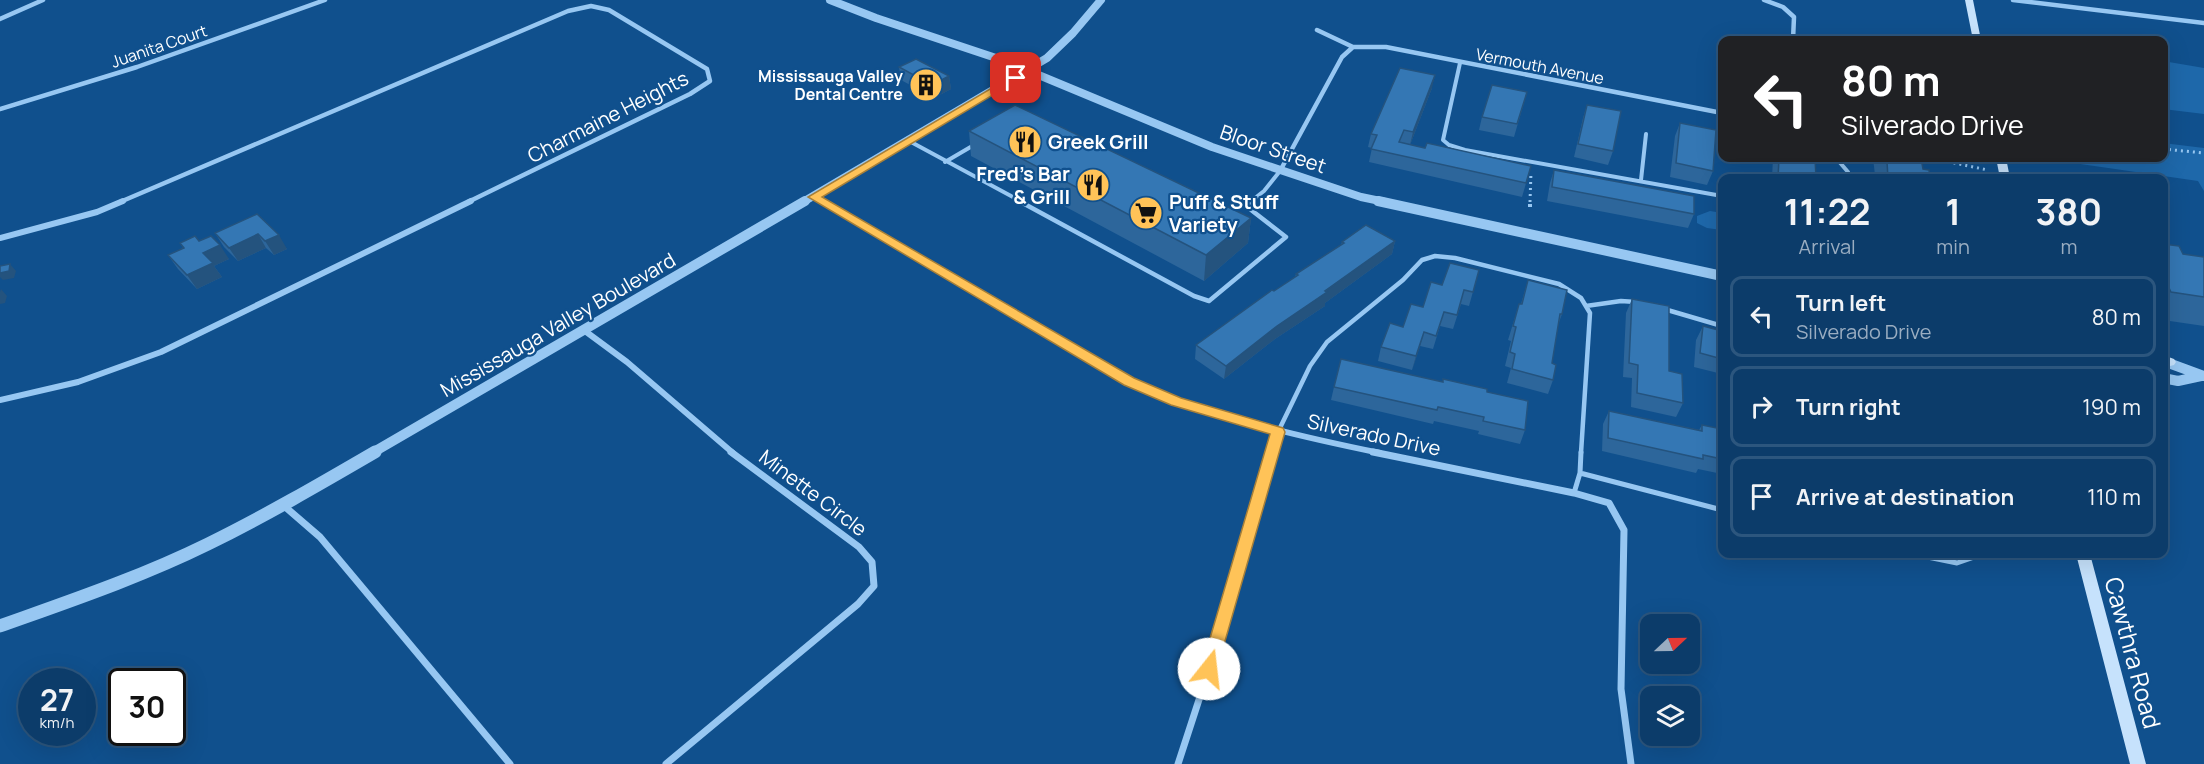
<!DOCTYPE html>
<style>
body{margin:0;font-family:Manrope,sans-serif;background:#154370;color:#f1f3f6;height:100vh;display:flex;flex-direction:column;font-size:22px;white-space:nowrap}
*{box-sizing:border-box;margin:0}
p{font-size:20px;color:#9aadc1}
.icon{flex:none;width:33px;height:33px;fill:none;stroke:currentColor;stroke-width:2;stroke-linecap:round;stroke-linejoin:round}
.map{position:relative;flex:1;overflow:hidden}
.sheet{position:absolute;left:1718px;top:174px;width:450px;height:384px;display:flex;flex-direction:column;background:#0c3c6a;border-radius:12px;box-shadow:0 6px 24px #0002,0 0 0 2px #2c567e}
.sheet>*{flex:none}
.top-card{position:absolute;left:1718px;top:36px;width:450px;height:126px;border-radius:12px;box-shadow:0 6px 24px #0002,0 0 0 2px #2c567e;background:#202124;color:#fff;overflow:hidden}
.needle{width:39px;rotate:68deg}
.buttons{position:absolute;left:1640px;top:614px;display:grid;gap:12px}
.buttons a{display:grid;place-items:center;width:60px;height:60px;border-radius:12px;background:#0c3c6a;box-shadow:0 6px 24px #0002,0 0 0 2px #2c567e;font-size:30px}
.speed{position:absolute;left:18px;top:668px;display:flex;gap:12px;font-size:30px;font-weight:700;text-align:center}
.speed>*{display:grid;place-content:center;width:78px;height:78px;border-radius:50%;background:#0c3c6a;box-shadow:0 6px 24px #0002,0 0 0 2px #2c567e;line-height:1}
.speed small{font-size:15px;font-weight:400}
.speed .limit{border:3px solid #111;border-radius:9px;background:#fff;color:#111}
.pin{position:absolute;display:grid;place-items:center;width:51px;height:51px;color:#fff;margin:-26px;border-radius:12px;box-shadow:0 3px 9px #0006}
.me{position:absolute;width:66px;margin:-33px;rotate:16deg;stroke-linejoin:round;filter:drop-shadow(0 0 4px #0008)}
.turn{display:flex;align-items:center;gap:21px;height:126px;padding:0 24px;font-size:27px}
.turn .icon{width:78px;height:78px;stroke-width:2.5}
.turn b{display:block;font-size:42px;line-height:51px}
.eta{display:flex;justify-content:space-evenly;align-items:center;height:102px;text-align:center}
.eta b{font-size:36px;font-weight:700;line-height:42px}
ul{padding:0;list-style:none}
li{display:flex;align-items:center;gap:18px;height:81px;margin:0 12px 9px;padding:0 12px;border:3px solid #2c567e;border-radius:12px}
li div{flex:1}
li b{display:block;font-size:22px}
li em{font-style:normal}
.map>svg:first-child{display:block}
</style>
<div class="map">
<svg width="2204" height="764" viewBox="0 0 2204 764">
<rect width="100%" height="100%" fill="#10508d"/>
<!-- green -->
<path fill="#1e68aa" d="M2163 61 2204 68V114L2163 109Z
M2163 143 2204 148V191L2198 181 2039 158H2163Z
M1710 211 1722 213V230L1707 228 1697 223V216Z"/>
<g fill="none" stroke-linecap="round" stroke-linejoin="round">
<!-- path-far1 -->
<path stroke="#97c7f2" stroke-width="3" stroke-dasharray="2 4" stroke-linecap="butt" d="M2163 149 2204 153
M1930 158 1988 170
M1530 202 1531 172"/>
<!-- path -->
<path stroke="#97c7f2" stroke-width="4" stroke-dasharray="3 4.5" stroke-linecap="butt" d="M1530 207V201"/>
<!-- service-far2 -->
<path stroke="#97c7f2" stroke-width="4" d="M1460 63 1443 140 1449 145 1465 150 1722 196
M911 142 1022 202
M1836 158 1848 172V178
M945 162 974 145
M1641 180 1646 134
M1250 202 1264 191 1280 171"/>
<!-- service-far1 -->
<path stroke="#97c7f2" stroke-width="4.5" d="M1019 201 1194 296 1209 301 1286 237 1246 206 1252 201
M1586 306 1621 301 1636 302
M1664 309 1722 326
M1278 432 1310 366 1327 342 1403 280 1422 260 1435 256 1455 258 1559 284 1581 298 1590 313 1581 453"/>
<!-- service -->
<path stroke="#97c7f2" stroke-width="5" d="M1580 473 1722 510
M1574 493 1580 473 1581 452
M1913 554 1957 563 1983 554"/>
<!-- minor-far2 -->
<path stroke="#97c7f2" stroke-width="4.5" d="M1764 0 1783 7 1794 17 1793 40
M2013 0 2204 23
M0 19 43 0
M1317 30 1353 47
M0 109 137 67 325 0
M1280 171 1342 57 1353 47H1386L1722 113
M814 197 823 202
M120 202 568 11 591 6 609 10 707 69 710 81 690 94 468 202"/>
<!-- minor-far1 -->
<path stroke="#97c7f2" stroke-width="6" d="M821 201 1129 381C1212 416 1292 435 1380 453
M0 238 97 212 123 201
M585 331 627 362 733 453
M0 400 78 382 161 352 471 201
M1272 453 1278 432"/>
<!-- minor -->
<path stroke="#97c7f2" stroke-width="7" d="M1373 452 1574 493 1609 503 1624 530 1621 689 1631 764
M283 505 320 537 510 764
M666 764 858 604 874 586 872 562 859 547 731 452
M1178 764 1209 669 1272 452"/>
<!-- tertiary-far2 -->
<path stroke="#97c7f2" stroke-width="8" d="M830 0 876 18 1005 61 1212 147 1361 197 1385 202
M803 202 1047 58 1073 33 1101 0"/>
<!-- tertiary-far1 -->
<path stroke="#97c7f2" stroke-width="10" d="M1378 201 1722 276
M2163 361 2204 376
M2163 378 2178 381 2201 376
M372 453 805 201"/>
<!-- tertiary -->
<path stroke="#97c7f2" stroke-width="13" d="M0 626C70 601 141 577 208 544 265 516 320 484 375 452"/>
<!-- secondary -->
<path fill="#c6e2fc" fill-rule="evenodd" d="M1965 0H1973L1981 40H1973Z
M1996 158H2006L2010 178H2000Z
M2163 355 2174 359 2176 362 2174 365 2170 366 2163 364Z
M2076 554H2090L2146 764H2130Z"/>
</g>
<!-- wall -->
<path fill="#2d669b" d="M899 67 949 76 951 89 934 98 901 80Z
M1432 88 1410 145 1531 166 1522 197 1369 162 1372 148 1368 147 1371 134Z
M1527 92 1514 137 1479 130 1482 117Z
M1587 105 1613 151 1608 165 1574 157 1583 118Z
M1680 123 1713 171 1707 185 1670 177 1675 136Z
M969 131 1251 218 1248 243 1204 281 971 156Z
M1773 158H1815L1816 178H1772Z
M1873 158H1921L1923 169 1930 178H1880V176L1875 175Z
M1554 170 1694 214 1688 228 1547 201 1550 183Z
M257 214 287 249 274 255 266 248 238 261 224 247 215 233Z
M199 241 229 259 214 266 222 277 197 289 178 269 168 255 183 248 180 243Z
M1395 241 1392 254 1325 303V306L1275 339 1224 379 1195 359 1196 345 1295 277 1296 274 1341 245 1342 242Z
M2163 244 2183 254 2204 257V326L2163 320Z
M1479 270 1469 306 1461 304 1453 329 1440 326 1433 349 1420 346 1412 370 1378 361 1381 347 1403 327 1423 307 1442 285Z
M1528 280 1562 314 1557 328 1552 363 1553 380 1548 394 1507 383 1511 368 1505 366 1511 341 1508 340 1519 304H1521Z
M1632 299 1669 371 1683 403 1676 417 1631 407 1632 378 1623 377 1626 313Z
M1703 326 1722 331V374L1694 367 1696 340Z
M1334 387 1487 392 1525 430 1520 444 1478 434 1479 431 1434 421 1433 424 1331 400Z
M1609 411 1699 430 1702 425 1722 429V474L1698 469 1696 473 1602 451 1603 424Z"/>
<!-- shaded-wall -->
<path fill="#24537e" d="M1435 75 1432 88 1410 145 1413 132Z
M949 76 951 89 934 98 932 85Z
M1251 218 1248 243 1204 281 1206 255Z
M258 234 266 248 238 261 229 248Z
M279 235 287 249 274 255 265 241Z
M1395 241 1392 254 1325 303V306L1275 339 1224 379 1226 366 1277 326Z
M220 245 229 259 214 266 222 277 197 289 187 275 203 253Z
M10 264 16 271 14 278 3 280 0 277V273Z
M1 289 7 296 5 303 0 304V292Z
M1424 332 1420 346 1412 370 1416 356Z"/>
<!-- building -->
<path fill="#3477b4" stroke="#24537e" stroke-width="1.5" d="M916 59 949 76 932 85 899 67Z
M1400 68 1435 75 1413 132 1404 130 1399 142 1425 148 1427 143 1531 166 1526 183 1371 149 1377 135 1371 134Z
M1492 85 1527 92 1517 124 1482 117Z
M1015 105 1251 218 1206 255 969 131Z
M1587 105 1621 111 1613 151 1578 144Z
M1680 123 1716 130 1713 171 1676 163Z
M1779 158H1815L1816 178H1778Z
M1882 158H1921L1923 169 1929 170 1930 178H1888L1887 162 1882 161Z
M1554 170 1694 196V214L1552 187Z
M257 214 279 235 265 241 258 234 229 248 215 233Z
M1366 225 1395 241 1325 291 1327 292 1277 326 1226 366 1196 345 1272 290 1274 291 1298 275 1296 274 1344 243 1342 242Z
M195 236 199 241 211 236 220 245 203 253 213 263 187 275 168 255 184 248 180 243Z
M2163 244 2179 246 2183 254 2204 257V297L2171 292 2163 276Z
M1450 263 1479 270 1473 292 1464 290 1457 315 1444 312 1436 336 1424 332 1416 356 1381 347 1390 323 1403 327 1411 304 1423 307 1431 282 1442 285Z
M10 264 9 271 0 273V266Z
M1528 280 1567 290 1562 314H1560L1552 363 1556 365 1553 380 1512 369 1515 354 1510 352 1516 327 1513 326 1519 304H1522Z
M1632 299 1669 306V371L1682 374 1683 403 1637 393 1638 365 1629 363Z
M1703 326 1722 331V359L1700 353Z
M1341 359 1443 382V379L1487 389V392L1528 401 1525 430 1483 421 1484 417 1438 407 1437 410 1334 387Z
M1609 411 1702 431V425L1722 429V459L1703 455V459L1608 438Z"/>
<!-- route -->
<path fill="#ffc358" stroke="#a67f39" stroke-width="1.5" d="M1012 76 1021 78 822 197 1134 378 1181 398 1283 428 1285 432 1217 669 1215 674 1209 677 1203 674 1201 669 1270 434 1171 405 1124 385 808 197Z"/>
<!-- icons -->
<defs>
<g id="building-disc" transform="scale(1.725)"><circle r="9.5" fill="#ffc358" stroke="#10508d"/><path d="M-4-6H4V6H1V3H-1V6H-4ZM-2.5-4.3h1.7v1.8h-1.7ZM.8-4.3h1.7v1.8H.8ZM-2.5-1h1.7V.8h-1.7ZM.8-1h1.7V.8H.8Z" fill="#111"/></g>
<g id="restaurant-disc" transform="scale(1.725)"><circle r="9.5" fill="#ffc358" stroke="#10508d"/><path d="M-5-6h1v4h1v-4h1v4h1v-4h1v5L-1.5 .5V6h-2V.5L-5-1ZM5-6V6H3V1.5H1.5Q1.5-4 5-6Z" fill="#111"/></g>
<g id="supermarket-disc" transform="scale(1.725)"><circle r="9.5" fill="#ffc358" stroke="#10508d"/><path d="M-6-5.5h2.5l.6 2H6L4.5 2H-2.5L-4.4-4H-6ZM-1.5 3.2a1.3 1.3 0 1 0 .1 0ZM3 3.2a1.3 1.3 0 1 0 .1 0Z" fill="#111"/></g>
</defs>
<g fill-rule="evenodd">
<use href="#building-disc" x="926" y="85"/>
<use href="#restaurant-disc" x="1025" y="142"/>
<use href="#restaurant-disc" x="1093" y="185"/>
<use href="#supermarket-disc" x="1146" y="213"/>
</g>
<g text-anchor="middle" stroke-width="4.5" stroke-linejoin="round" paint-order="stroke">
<!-- far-street labels -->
<g font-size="16" fill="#fff" stroke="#10508d">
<text transform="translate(159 46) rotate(-19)" y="6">Juanita Court</text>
<text transform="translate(1540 66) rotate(11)" y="6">Vermouth Avenue</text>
</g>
<!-- far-poi labels -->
<g font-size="16" font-weight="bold" fill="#fff" stroke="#10508d" text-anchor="end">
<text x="903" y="82">Mississauga Valley<tspan x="903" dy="18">Dental Centre</tspan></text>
</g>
<!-- street labels -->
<g font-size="20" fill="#fff" stroke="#10508d">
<text transform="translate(608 117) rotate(-27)" y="7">Charmaine Heights</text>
<text transform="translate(1273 149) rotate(19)" y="7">Bloor Street</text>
<text transform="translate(558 325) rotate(-30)" y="7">Mississauga Valley Boulevard</text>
<text transform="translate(1374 435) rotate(12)" y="7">Silverado Drive</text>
<text transform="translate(813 493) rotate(37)" y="7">Minette Circle</text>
</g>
<!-- poi labels -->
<g font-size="20" font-weight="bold" fill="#fff" stroke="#10508d" text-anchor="start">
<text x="1048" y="149">Greek Grill</text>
<text x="1070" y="181" text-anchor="end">Fred's Bar<tspan x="1070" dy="23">&amp; Grill</tspan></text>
<text x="1169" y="209">Puff &amp; Stuff<tspan x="1169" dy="23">Variety</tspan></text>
</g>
<!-- near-street labels -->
<g font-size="24" fill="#fff" stroke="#10508d">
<text transform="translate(2132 653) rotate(75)" y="8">Cawthra Road</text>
</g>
</g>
</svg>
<div class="buttons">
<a><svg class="needle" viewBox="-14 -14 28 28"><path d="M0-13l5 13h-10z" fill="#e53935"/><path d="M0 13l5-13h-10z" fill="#9aadc1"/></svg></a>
<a><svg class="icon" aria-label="layers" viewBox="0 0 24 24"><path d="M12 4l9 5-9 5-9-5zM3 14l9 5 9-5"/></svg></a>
</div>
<div class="speed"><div>27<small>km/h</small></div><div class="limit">30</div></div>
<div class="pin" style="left:1016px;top:78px;background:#d93025"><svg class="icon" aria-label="arrive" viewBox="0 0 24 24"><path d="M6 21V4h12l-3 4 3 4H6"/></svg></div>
<svg class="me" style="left:1209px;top:669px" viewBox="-20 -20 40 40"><circle r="19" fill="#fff"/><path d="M0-13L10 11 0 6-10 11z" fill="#ffc358"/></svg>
<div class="top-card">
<div class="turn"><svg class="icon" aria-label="left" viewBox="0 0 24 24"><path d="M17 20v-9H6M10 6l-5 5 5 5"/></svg><div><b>80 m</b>Silverado Drive</div></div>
</div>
<section class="sheet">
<div class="eta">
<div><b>11:22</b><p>Arrival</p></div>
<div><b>1</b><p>min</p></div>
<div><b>380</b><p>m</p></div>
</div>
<ul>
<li><svg class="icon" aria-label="left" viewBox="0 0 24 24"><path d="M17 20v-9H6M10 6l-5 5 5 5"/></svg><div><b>Turn left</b><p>Silverado Drive</p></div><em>80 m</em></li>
<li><svg class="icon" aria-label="right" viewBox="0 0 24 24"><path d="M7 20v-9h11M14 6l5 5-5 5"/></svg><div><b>Turn right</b></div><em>190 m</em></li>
<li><svg class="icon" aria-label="arrive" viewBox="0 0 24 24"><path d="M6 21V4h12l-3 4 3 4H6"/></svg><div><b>Arrive at destination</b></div><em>110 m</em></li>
</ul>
</section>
</div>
